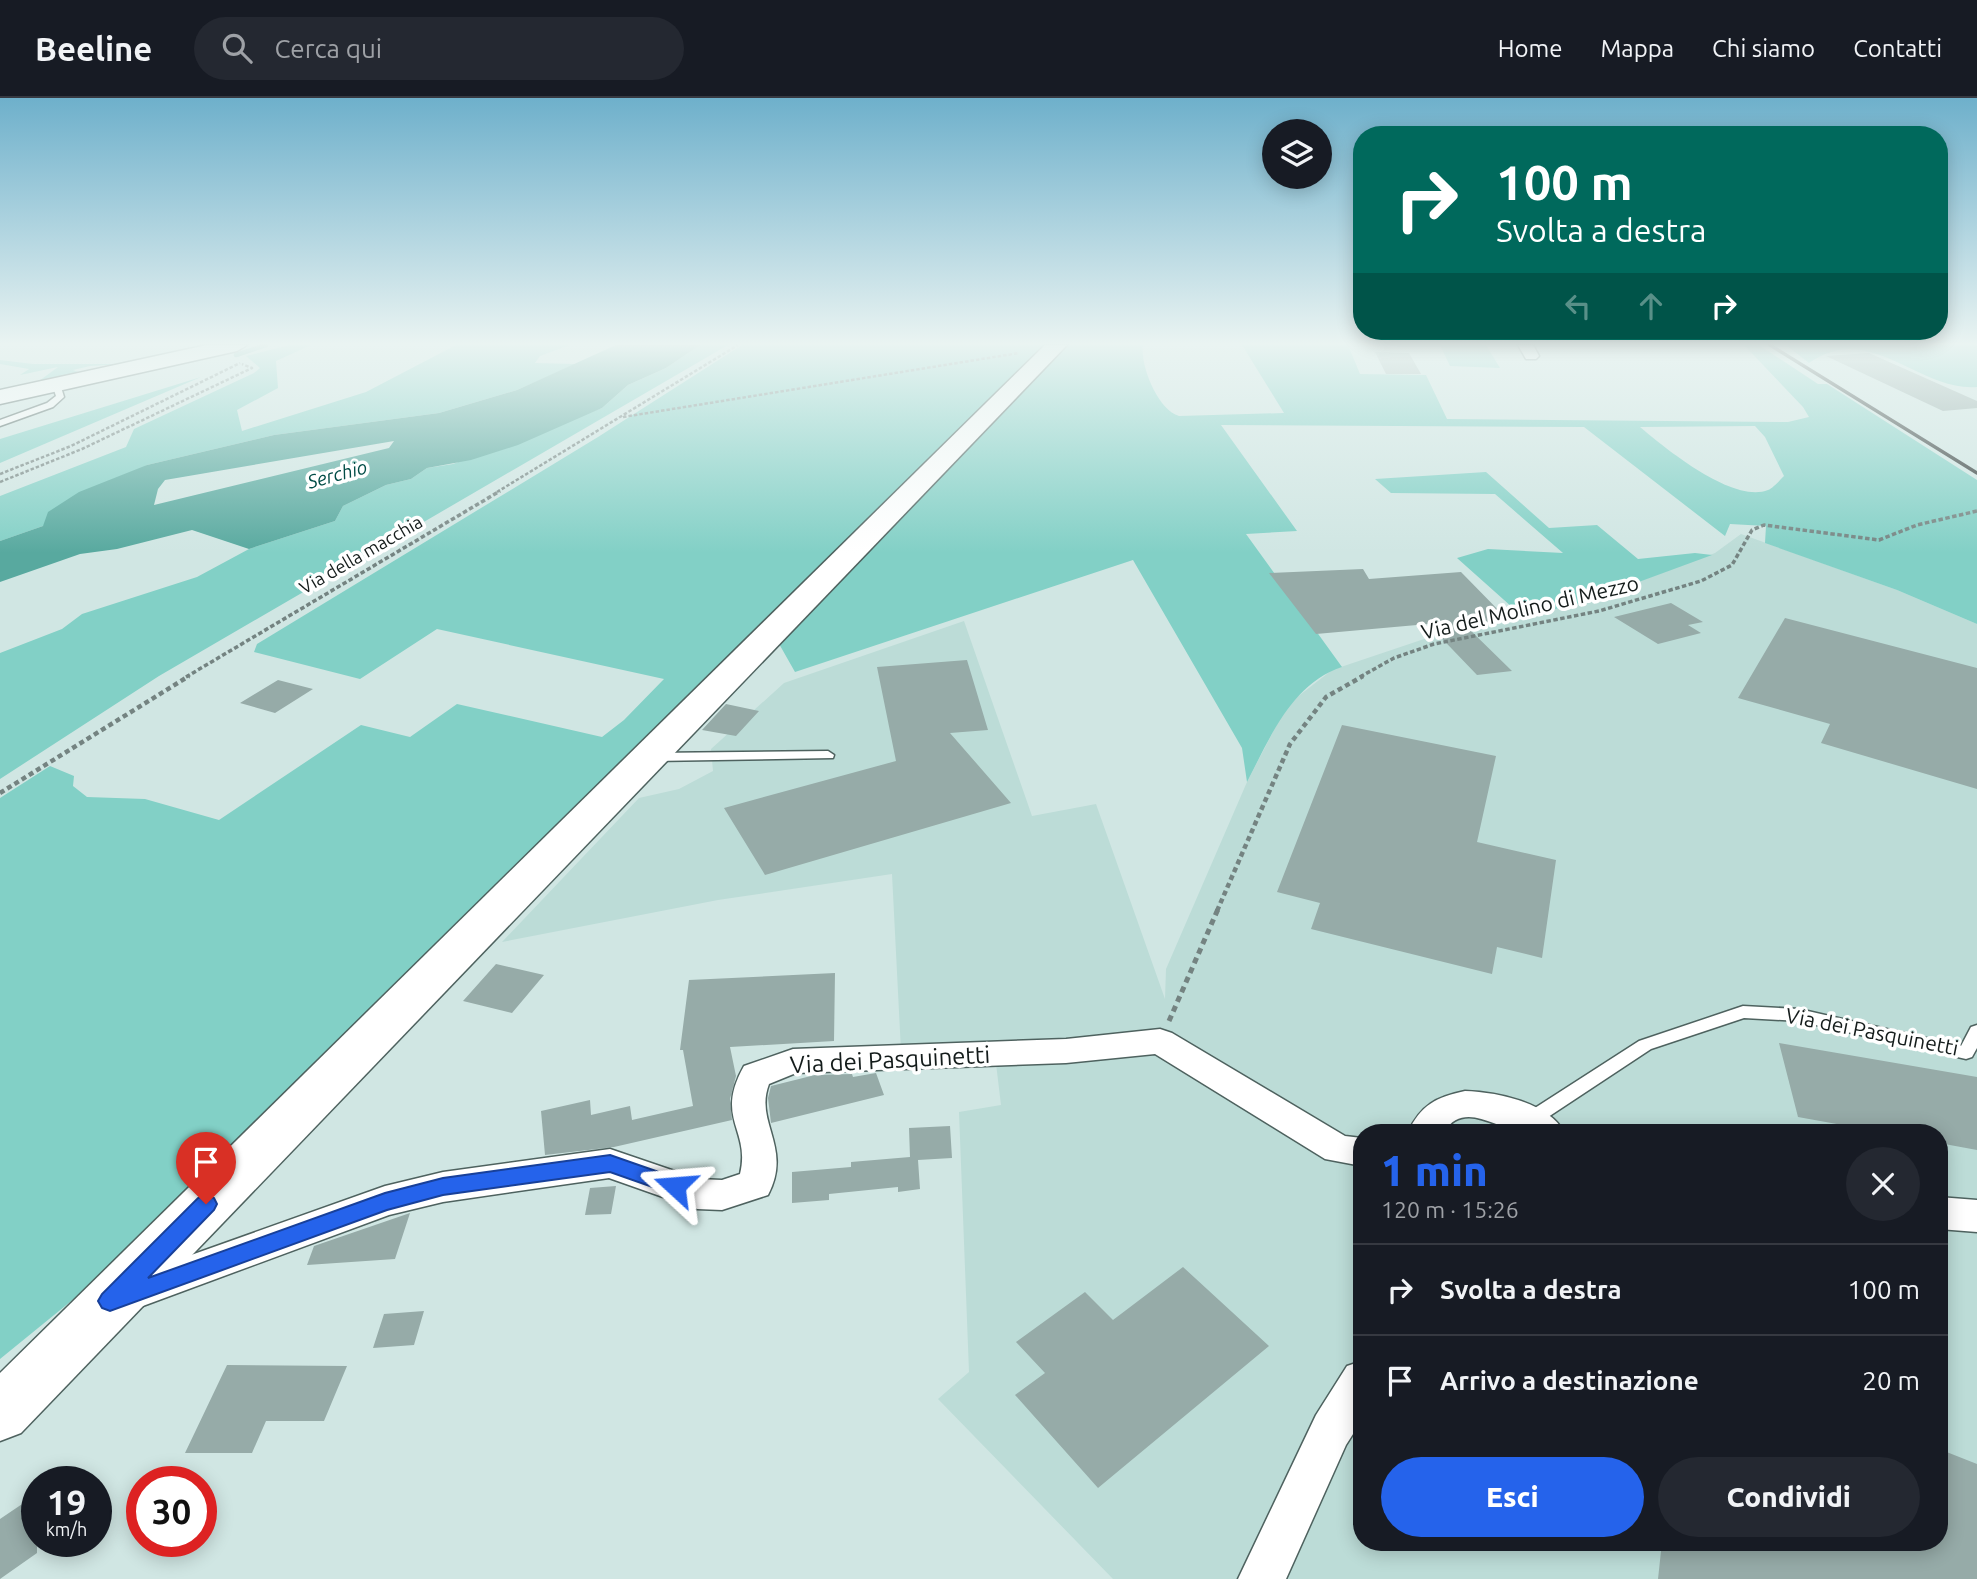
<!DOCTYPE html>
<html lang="it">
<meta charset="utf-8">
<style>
body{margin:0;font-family:Ubuntu,sans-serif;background:#242831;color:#f1f3f6;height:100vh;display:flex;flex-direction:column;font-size:26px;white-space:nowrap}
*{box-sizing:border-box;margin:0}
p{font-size:23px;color:#9ea1a6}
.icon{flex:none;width:38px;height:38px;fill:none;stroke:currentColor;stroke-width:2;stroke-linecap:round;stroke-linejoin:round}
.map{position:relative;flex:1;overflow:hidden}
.drawer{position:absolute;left:1353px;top:1026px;width:595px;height:427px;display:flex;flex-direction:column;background:#171b24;border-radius:28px;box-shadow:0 4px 18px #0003}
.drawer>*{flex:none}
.hud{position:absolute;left:1353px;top:28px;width:595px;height:214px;border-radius:28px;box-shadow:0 4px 18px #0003;background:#00695c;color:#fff;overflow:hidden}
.buttons{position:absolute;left:1262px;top:21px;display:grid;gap:14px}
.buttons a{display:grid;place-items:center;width:70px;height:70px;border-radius:50%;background:#171b24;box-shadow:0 4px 18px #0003;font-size:35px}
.speed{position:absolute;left:21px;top:1368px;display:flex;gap:14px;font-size:35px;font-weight:700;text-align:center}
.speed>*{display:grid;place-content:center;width:91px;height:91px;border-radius:50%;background:#171b24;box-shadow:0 4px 18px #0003;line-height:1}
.speed small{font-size:18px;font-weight:400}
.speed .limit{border:10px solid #d22;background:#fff;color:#111}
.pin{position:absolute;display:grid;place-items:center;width:60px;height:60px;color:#fff;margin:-72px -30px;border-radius:50% 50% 50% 0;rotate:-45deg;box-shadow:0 0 7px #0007}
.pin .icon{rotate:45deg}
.me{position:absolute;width:77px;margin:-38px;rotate:289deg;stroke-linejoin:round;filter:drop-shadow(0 0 5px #0008)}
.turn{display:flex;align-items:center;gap:24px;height:147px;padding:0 28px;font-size:32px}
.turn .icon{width:91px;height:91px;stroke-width:2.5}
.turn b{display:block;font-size:49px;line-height:60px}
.lanes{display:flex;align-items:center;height:66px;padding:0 28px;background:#0003;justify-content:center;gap:35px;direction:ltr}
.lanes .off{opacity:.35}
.round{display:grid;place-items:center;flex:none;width:74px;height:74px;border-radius:37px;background:#242831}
.summary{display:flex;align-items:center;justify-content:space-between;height:119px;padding:0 28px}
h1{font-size:42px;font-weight:800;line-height:52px;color:#2563eb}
.action{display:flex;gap:14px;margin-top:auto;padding:14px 28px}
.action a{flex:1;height:80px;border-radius:42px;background:#2563eb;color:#fff;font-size:28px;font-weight:800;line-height:80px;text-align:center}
.action a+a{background:#242831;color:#f1f3f6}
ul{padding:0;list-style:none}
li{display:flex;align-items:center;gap:21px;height:91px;padding:0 28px;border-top:2px solid #363941}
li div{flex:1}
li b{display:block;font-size:26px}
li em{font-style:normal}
header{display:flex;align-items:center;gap:42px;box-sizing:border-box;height:98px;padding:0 35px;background:#171b24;border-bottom:2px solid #363941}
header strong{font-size:33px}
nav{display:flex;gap:38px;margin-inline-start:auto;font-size:24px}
.search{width:490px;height:63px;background:#242831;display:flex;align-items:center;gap:18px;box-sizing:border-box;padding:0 24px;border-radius:38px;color:#9ea1a6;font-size:26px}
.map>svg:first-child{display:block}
</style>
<header>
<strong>Beeline</strong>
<div class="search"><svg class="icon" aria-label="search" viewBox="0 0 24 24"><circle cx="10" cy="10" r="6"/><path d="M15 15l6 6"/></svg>Cerca qui</div>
<nav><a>Home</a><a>Mappa</a><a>Chi siamo</a><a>Contatti</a></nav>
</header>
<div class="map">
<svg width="1977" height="1481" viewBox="0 0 1977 1481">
<rect width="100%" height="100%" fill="#d0e6e3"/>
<!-- built -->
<path fill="#bcdcd7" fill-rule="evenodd" d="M1741 436 1897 492 1977 526V1481H1113L938 1301 969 1274 959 1014 1001 1007 994 949 901 953 892 776 718 802 502 844 639 700 679 691 713 673 711 651 784 585 964 523 1032 718 1096 706 1165 901 1166 871 1247 684 1287 607 1332 572 1436 537 1579 506 1715 455ZM1362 1034H1939V1444H1362Z"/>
<!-- green -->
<path fill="#82d0c6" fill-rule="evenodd" d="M290 247H311L276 263 278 290 237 312 242 333 366 294 456 247H570L540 258 535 265 576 266 517 292 439 315 274 337 147 367 43 428 0 443V398L126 349 134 331 254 275 260 270 246 258Z
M700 247H728L159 578 0 681V555L62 531 82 516 197 479 249 451 335 423 343 408 386 387 411 381 427 370 453 366 602 310 628 287 666 270Z
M742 247H1048L113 1169 0 1261V700L50 668 74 678 73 688 87 699 145 701 219 722 361 627 410 639 457 606 602 639 624 622 664 581 437 531 360 581 254 554 257 546 598 339Z
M1066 247H1143C1140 268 1158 312 1179 318L1284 315 1242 247H1348L1360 276 1426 277 1447 321 1788 324 1809 319 1803 309 1744 247H1759L1818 286H1827L1977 382V526L1897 492 1765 445 1766 428 1730 426 1725 438 1584 329 1221 327 1297 433 1246 436 1342 569C1291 586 1270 640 1247 684L1242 650 1133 462 795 574 778 544ZM1755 328 1765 339 1784 378C1780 382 1773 390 1768 392 1733 406 1665 350 1640 329Z
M1440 247H1486L1500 270 1450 268Z
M1786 247H1977V289C1919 294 1870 222 1809 265Z
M0 262 33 266H127L90 268 73 272 88 278 39 283 58 269 20 277 29 271 0 266Z
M201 279 0 365V341Z
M1486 374 1549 430 1597 427 1638 461 1695 455 1712 457 1579 506 1522 518 1457 460 1488 451 1563 455 1495 396 1391 395 1375 381Z"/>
<!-- water -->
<path fill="#58a99f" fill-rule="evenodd" d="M616 247H700L666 270 628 287 602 310 518 347 471 362 427 370 411 381 386 387 343 408 335 423 249 451 192 432 117 451 80 456 0 484V443L43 428 48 414 79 394 147 367 274 337 439 315 517 292ZM394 343 389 350 154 407 158 391 165 382Z"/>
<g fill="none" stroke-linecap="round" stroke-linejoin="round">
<!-- stream -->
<path stroke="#58a99f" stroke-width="4.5" d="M236 257 266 247"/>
</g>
<!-- building -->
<path fill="#96aba8" d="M1375 254 1409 255 1421 276H1386Z
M1869 255 1977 303V310L1943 313 1826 258Z
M1363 471 1369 481 1461 474 1509 523 1466 528 1512 573 1477 577 1428 526 1316 536 1269 475Z
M1671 505 1703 524 1688 527 1701 535 1658 546 1614 519Z
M1785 520 1977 570V691L1821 645 1830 626 1738 600Z
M967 562 988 632 950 635 1011 705 765 777 724 710 896 663 877 569Z
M278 582 313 591 275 615 240 605Z
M726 606 759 613 736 638 702 632Z
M1342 627 1496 658 1477 744 1556 762 1542 860 1497 849 1492 876 1311 831 1320 805 1277 794Z
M496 866 544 877 512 915 463 903Z
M835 875 834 943 730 949 736 978 730 1001 732 1022 614 1049 545 1057 541 1013 590 1002 591 1017 630 1008 632 1022 693 1008 683 952H680L689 882Z
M1779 945 1977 979V1052L1939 1045V1034H1881L1798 1019Z
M876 975 884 997 771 1025 768 1000 771 988 815 977 852 976 853 979Z
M950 1028 952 1060 918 1062 920 1091 898 1094V1089L829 1096V1102L792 1105V1074L851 1069V1064L910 1059 909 1030Z
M616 1088 611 1116 585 1117 590 1090Z
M410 1115 395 1161 307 1167 314 1148Z
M1183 1169 1269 1248 1098 1390 1015 1297 1045 1275 1016 1244 1085 1194 1113 1222Z
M424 1213 414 1247 373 1250 384 1216Z
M227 1267 347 1268 324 1323H266L252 1355H185Z
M1939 1351 1977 1366V1481H1658L1662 1444H1939Z
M37 1396V1455L0 1481V1421Z"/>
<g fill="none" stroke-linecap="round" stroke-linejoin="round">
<!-- service casing -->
<g stroke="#4e625f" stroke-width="3">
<path id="service" d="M56 284 60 286 64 299 53 309 0 328V322L47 305 56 298 52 286Z
M828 653 834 657 833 660 653 663 647 659 653 655Z
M1743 908 1799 911 1961 948 1971 929 1977 927V950L1972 959 1966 961 1799 923 1744 920 1651 951 1536 1027 1530 1029 1524 1027 1521 1022 1524 1017 1639 943Z"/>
</g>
<!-- minor casing -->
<g stroke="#4e625f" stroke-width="3">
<path id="minor" d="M1518 247H1533L1539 258 1536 261H1526Z
M1160 931 1172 935 1345 1038 1362 1040V1068L1325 1061 1155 956 1066 965 796 975 769 986C754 1025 793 1049 768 1097L722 1112 697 1111 609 1080 443 1104 389 1117 132 1212 118 1207 112 1195 118 1183 385 1088 443 1074 610 1051 698 1081 722 1082 740 1076C751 1031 714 1021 744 968L793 951 1066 941Z
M1465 993C1496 994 1548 1004 1564 1034 1551 1035 1533 1037 1519 1034 1495 1029 1463 1003 1444 1034H1408C1421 1007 1436 999 1465 993Z
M1939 1099 1977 1102V1134L1939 1131Z
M1362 1263V1322L1346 1347 1286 1481H1238L1316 1317 1347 1268Z"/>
</g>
<!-- secondary casing -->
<g stroke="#4e625f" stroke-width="3">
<path id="secondary" d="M207 247H247L237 253 0 306V292Z"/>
</g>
<!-- primary casing -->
<g stroke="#4e625f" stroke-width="3">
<path id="primary" d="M1045 247H1067L21 1335 0 1343V1275Z"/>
</g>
<!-- path-far3 -->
<path stroke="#748381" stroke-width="2.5" stroke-dasharray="3.5 2" stroke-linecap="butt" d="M623 319 1019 255
M0 376 71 348 240 265
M0 384 82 351 252 270 242 266
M497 394 738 247"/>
<!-- path-far2 -->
<path stroke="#748381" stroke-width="3.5" stroke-dasharray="4.5 2.5" stroke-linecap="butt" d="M186 579 500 393
M1360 579 1394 560 1434 546 1599 513 1701 483 1732 467 1752 432 1764 427 1879 442 1917 427 1977 413"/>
<!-- path-far1 -->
<path stroke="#748381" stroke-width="4.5" stroke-dasharray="5 3.5" stroke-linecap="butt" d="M0 695 189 578
M1217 813 1290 646 1326 599 1363 578"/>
<!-- path -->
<path stroke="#748381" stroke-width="5" stroke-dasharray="6 4.5" stroke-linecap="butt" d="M1169 923 1218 811"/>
<!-- service -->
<use href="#service" fill="#fff" fill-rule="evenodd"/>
<!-- minor -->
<use href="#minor" fill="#fff" fill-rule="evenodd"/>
<!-- secondary -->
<use href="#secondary" fill="#fff" fill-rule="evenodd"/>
<!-- primary -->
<use href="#primary" fill="#fff" fill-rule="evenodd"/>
<!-- rail -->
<path stroke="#2e3736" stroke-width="3.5" d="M1770 247 1977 375"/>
</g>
<!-- sky -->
<linearGradient id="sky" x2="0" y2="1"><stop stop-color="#6eb0cb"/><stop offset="0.54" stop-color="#eaf4f2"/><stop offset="1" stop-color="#eaf4f2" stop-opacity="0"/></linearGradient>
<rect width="1977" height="455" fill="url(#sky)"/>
<!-- route -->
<path fill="#2563eb" stroke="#184099" stroke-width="2" d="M610 1057 682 1082 686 1088 682 1094 675 1097 610 1074 443 1097 387 1112 110 1213 102 1210 98 1203 102 1196 198 1100 206 1097 214 1100 217 1106 214 1112 148 1180 385 1095 443 1080Z"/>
<g text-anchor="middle" stroke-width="7" stroke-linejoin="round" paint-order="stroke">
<!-- far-street labels -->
<g font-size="18" fill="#141c1b" stroke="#fff">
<text transform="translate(361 457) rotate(-30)" y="6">Via della macchia</text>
</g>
<!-- far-water labels -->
<g font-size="19" font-style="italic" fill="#004c46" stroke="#fff">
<text transform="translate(337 376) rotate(-15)" y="7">Serchio</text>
</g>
<!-- street labels -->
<g font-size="21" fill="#141c1b" stroke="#fff">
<text transform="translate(1530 510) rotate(-13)" y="7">Via del Molino di Mezzo</text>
<text transform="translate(1872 934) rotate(11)" y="7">Via dei Pasquinetti</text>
</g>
<!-- near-street labels -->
<g font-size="24" fill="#141c1b" stroke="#fff">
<text transform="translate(890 962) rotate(-3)" y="8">Via dei Pasquinetti</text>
</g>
</g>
</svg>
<div class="buttons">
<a><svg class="icon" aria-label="layers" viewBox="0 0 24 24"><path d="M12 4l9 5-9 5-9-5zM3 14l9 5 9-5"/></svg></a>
</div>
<div class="speed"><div>19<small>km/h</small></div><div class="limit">30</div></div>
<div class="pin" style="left:206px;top:1106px;background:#d93025"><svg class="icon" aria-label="arrive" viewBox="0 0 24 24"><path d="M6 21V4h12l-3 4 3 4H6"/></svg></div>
<svg class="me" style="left:675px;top:1088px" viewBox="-20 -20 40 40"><path d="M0-17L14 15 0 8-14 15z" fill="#2563eb" stroke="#fff" stroke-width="4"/></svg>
<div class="hud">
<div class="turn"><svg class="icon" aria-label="right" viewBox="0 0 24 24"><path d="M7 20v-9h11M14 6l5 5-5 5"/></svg><div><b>100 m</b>Svolta a destra</div></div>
<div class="lanes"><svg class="icon off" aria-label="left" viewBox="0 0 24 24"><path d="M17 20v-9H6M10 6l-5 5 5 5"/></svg><svg class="icon off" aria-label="ahead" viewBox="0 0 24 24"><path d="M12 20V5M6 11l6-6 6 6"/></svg><svg class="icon" aria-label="right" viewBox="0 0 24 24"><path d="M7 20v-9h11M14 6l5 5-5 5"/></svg></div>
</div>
<section class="drawer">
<div class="summary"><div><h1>1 min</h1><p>120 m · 15:26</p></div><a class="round"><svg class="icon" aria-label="close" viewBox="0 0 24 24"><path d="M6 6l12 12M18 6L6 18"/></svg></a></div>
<ul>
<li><svg class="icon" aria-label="right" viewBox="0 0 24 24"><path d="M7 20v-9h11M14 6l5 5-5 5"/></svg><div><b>Svolta a destra</b></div><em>100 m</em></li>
<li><svg class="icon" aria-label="arrive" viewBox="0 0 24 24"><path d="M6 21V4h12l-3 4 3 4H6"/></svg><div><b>Arrivo a destinazione</b></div><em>20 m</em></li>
</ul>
<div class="action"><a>Esci</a><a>Condividi</a></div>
</section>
</div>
